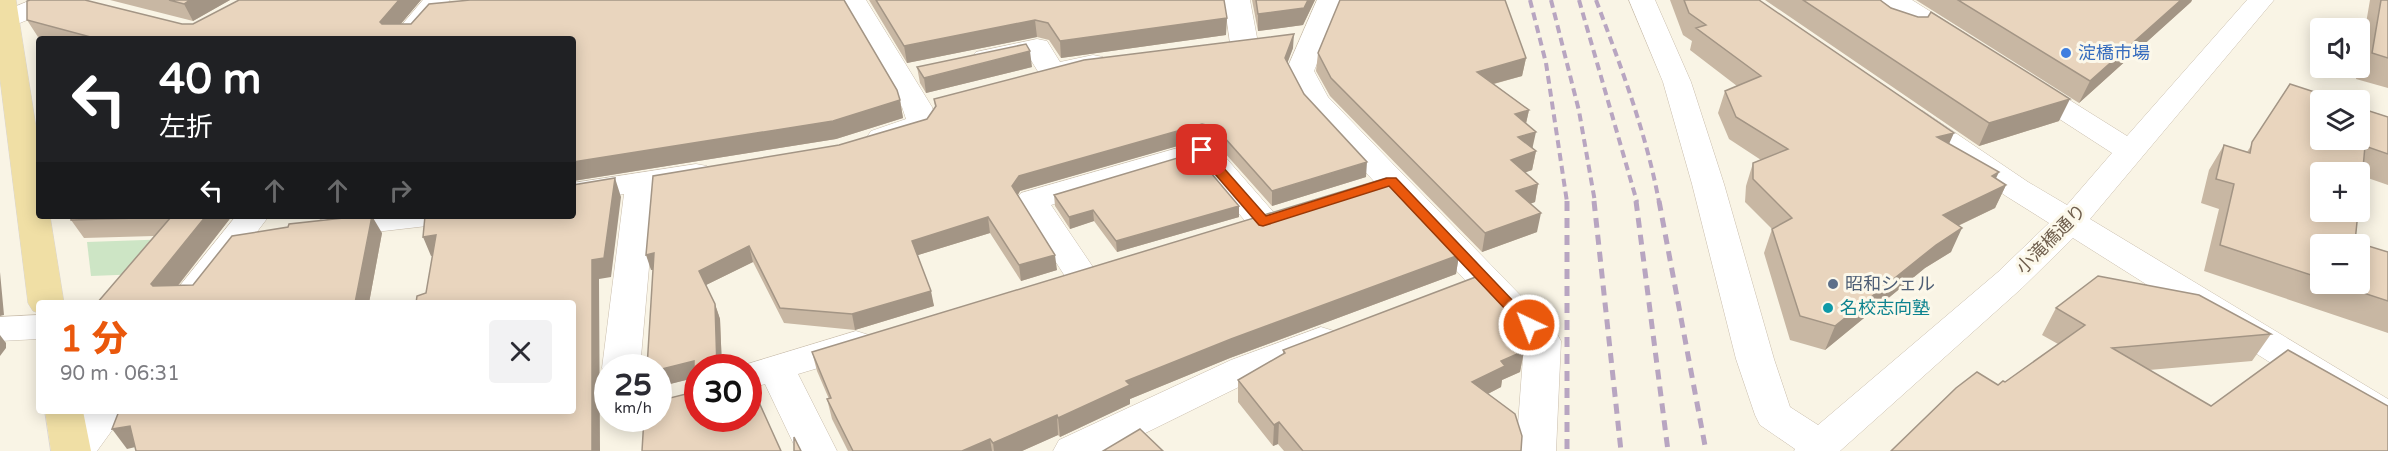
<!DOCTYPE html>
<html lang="ja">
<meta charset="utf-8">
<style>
body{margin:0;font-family:"Varela Round","Noto Sans JP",sans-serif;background:#f2f2f3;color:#2b2b33;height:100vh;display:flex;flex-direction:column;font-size:22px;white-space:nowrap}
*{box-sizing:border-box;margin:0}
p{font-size:20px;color:#7c7c81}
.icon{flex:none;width:33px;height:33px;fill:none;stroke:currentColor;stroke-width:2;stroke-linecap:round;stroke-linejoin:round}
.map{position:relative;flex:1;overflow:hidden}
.panel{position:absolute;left:36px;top:300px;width:540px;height:114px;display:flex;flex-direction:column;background:#fff;border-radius:6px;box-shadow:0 3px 15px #0003}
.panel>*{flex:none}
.banner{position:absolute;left:36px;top:36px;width:540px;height:183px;border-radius:6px;box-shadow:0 3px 15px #0003;background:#202124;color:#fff;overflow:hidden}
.controls{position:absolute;left:2310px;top:18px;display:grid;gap:12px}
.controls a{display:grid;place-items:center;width:60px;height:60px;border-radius:6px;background:#fff;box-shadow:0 3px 15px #0003;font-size:30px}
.speed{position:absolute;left:594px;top:354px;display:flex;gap:12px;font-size:30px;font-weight:700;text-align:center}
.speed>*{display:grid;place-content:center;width:78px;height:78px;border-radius:50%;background:#fff;box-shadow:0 3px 15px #0003;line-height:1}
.speed small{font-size:15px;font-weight:400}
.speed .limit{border:9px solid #d22;background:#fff;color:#111}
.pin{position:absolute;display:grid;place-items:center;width:51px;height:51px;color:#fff;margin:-26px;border-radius:12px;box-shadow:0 3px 9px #0006}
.me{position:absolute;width:66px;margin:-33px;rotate:317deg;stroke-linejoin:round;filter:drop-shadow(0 0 4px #0008)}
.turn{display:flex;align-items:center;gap:21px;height:126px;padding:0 24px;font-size:27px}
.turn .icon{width:78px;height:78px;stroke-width:2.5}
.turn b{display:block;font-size:42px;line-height:51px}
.lanes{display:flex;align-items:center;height:57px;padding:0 24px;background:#0003;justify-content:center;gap:30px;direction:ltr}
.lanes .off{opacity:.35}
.round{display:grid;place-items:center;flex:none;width:63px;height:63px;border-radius:6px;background:#f2f2f3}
.headline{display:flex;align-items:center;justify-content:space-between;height:102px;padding:0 24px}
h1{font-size:36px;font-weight:800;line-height:45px;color:#ea580c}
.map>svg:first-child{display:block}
</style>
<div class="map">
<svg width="2388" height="451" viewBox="0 0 2388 451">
<rect width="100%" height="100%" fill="#f9f4e5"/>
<!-- green -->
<path fill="#cde5c5" d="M173 239 143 274 91 276 87 242Z"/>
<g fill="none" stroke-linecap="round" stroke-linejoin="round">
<!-- minor casing -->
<g stroke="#c9bdac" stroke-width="1">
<path id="minor" d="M31 0H66L62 6 0 31V13Z
M423 0H450L418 39H390Z
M840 0H866L932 107 936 119 929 131 882 146 871 143 867 137 871 131 906 119 902 107Z
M1224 0H1250L1258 43 1254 49 1244 51 1234 49 1230 43Z
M1317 0H1343L1314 71 1328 97 1556 332 1561 341 1556 451H1516L1524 344 1300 101 1286 71Z
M1629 0H1655L1691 82 1724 184 1774 359 1790 407 1818 425 1998 272 2049 223 2006 196 1903 123 1898 117 1903 111 1913 108 1923 111 2028 182 2067 205 2112 153 2016 91 2012 85 2016 79 2026 76 2036 79 2127 136 2247 0H2274L2090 219 2388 399V432L2374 428 2073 238 2022 288 1840 451H1794L1795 449 1760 425 1755 415 1736 359 1692 184 1663 82Z
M1881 0H1912L1968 35 1972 41 1968 47 1958 49 1948 47 1885 6Z
M1037 39 1047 41 1060 62 1093 55 1103 57 1107 63 1103 69 1052 80 1042 78 1029 57 986 66 976 64 972 58 976 52Z
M1202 141 1213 143 1276 215 1280 222 1276 229 1264 232 1252 229 1195 162 1051 205 1099 276 1094 284 1082 287 1070 284 1016 200 1021 193Z
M696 164 707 166 712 173 707 180 656 189 640 368H608V377L602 368 624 194 573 203V183Z
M236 216H269L203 303H166Z
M337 216H443L439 223 427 226 332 237 320 234 315 227 320 220Z
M39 315V339L0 341V317Z
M1321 327 1334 331 1339 340 1334 349 1257 378 1109 451H1053L1059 440 1231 360Z
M856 331 869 335 874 344 869 353 798 374 837 451H797L765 384 748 389V368H734Z
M85 411H126L97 451H54L60 440Z"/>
</g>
<!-- major casing -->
<g stroke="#dad5d1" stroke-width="1">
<path id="major" d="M0 0H16L39 146V216H50L64 303H39V313L33 311 28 303 0 79Z
M45 411H83L91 451H51Z"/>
</g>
<!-- minor -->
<use href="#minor" fill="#fff" fill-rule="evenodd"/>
<!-- major -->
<use href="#major" fill="#f0dfa5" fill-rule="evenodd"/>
<!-- rail-far1 -->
<path stroke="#b8a5c1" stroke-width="4" stroke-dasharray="8 5" stroke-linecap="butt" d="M1530 0 1546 63 1567 202
M1551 0 1579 111 1595 202
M1579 0 1637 202
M1596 0C1621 67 1646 132 1659 202"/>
<!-- rail -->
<path stroke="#b8a5c1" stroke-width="5" stroke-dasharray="10 7" stroke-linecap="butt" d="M1567 201V451
M1594 201 1621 451
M1636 201 1668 451
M1659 201 1706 451"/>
</g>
<!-- wall -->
<path fill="#c8b7a3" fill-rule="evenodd" d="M30 0H85L182 24H193L239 0H421L401 24H411L429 4 470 0H844L897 90 900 100 903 118 836 139 573 181V39H44L38 37 27 20V1Z
M110 0H230L193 21Z
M869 0H1224L1226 35 1061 58 1049 40 1037 37 907 63Z
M1252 0H1315L1303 25 1258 31Z
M1670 0H1759L1949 144 1996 179 2006 185 1995 208 1958 226 1951 252 1925 268 1825 350 1790 340 1764 253 1772 229 1745 202 1746 186 1753 163 1761 160 1729 139 1718 113 1725 91 1737 86 1690 50 1692 41 1683 35Z
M1765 0H1880L2059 121 1979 146Z
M1916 0H2192L2191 2 2079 103Z
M2370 0H2388V88L2356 79 2358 68H2360V58Z
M1293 48 1287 63 1304 94 1366 177 1272 206 1215 142 1202 139 1020 191 1018 195 1057 270 1021 281 990 233 918 255 934 306 855 330 784 323 753 262 706 285 715 304 720 319 722 368H698L694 392V378L658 387V368L653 270H651L839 145 927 119 935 107 934 99Z
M1318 53 1526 58 1522 76 1494 84 1529 110 1526 123 1533 149 1536 151 1532 170 1525 172 1538 184 1535 202 1530 204 1537 232 1482 252 1330 96 1316 71Z
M917 67H1032L926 93 920 83Z
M2290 84 2388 117V185L2362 176 2355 242 2388 252V333L2204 271 2219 209 2201 203 2209 170 2224 145 2247 152ZM2320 244 2360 284H2320Z
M1054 195 1239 217 1117 252 1094 221 1070 229 1055 206Z
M71 216H232L178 286 193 285 382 233 369 303H97L154 236 84 238 71 220Z
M1459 255 1456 274 1230 358 1130 399V404L1060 437 1058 435 1022 451H848L832 419 827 399H829L817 371 812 352Z
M2056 308 2271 334 2252 361 2149 370 2211 406H2388L1891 451 1998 385 2005 382 2058 344 2042 335Z
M1283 350 1524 351 1520 372 1502 380 1501 387 1488 394 1521 451H1284L1278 444 1273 446 1238 402V380L1283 354Z"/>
<!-- shaded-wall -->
<path fill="#a39585" d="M190 0H230L193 21 184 4Z
M399 0H421L388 39 380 22Z
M1308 0H1315L1303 25 1258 31V14Z
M2181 0H2192L2191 2 2079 103 2090 81Z
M1227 18 1226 35 1061 58 1060 41Z
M1035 20 1037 37 907 63 904 46Z
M1294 34 1293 48 1284 72 1285 58Z
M1030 51 1032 67 926 93 924 78Z
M1526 58 1522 76 1474 89 1477 72Z
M2070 99 2059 121 1979 146 1989 123Z
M900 100 903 118 836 139 573 181V162Z
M1529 110 1525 128 1515 114Z
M1202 124V139L1020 191 1014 201 1012 186 1019 176Z
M1536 132 1532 150 1518 137Z
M1954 133 1944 155 1937 137Z
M1536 151 1532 170 1508 179 1511 160Z
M1367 162 1366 177 1272 206V191Z
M1999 172 1989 193 2006 185 1995 208 1932 238 1943 215 1992 176Z
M615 178 621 197 611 277 599 279 600 451H592V260Z
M1538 184 1535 202 1512 210 1516 191Z
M1239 206V217L1117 252 1116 241Z
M1093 210 1094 221 1070 229 1069 217Z
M1541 213 1537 232 1482 252 1485 233Z
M206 216H232L164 303 151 284Z
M372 216 382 233 369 303H355Z
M988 217 990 233 915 256 912 241Z
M1962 228 1951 252 1925 268 1825 350 1835 326 1936 245Z
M436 235 445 254 431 256 423 237Z
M749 246 753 262 704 286 699 271Z
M654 253 659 269 651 270 646 255Z
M1055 255 1057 270 1021 281 1019 265Z
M1459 255 1456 274 1230 358 1130 399V404L1060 437 1058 418 1126 381 1231 339Z
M0 272 4 315 0 316Z
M931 291 934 306 855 330 852 314Z
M715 304 720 319 722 368H717Z
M0 335 6 343V348L0 356Z
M1524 351 1520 372 1502 380 1501 387 1468 404 1472 382 1501 361Z
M694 361 698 377 658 387V370Z
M1057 415 1058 435 1022 451H994L993 443Z
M1279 422 1278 444 1273 446 1274 425Z
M130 426 144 445 127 449 112 429Z
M990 439 992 451H962Z"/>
<!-- building -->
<path fill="#e9d5be" stroke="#a39585" stroke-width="1.5" d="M30 0H85L182 24H193L239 0H399L380 22 382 24H411L429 4 470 0H844L897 90 900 100 833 121 573 162V39H98L27 20V1Z
M169 0H190L184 4Z
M876 0H1224L1227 18 1060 41 1048 23 1035 20 904 46Z
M1256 0H1308L1304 8 1258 14Z
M1340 0H1505L1526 58 1477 72 1529 110 1515 114 1536 132 1518 137 1536 151 1511 160 1538 184 1516 191 1541 213 1485 233 1331 78 1318 53Z
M1684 0H1759L1954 133 1937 137 1999 172 1992 176 2006 185 1943 215 1962 228 1936 245 1835 326 1800 316 1772 229 1792 218 1753 179V163L1788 149 1736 117 1725 91 1761 76 1696 28 1706 25 1689 13Z
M1803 0H1880L1891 8 1918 17H1928L1931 12 2070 99 1989 123Z
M1958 0H2181L2090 81Z
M2381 0H2388V58L2372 53Z
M1294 34 1285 58 1304 94 1367 162 1272 191 1215 127 1202 124 1019 176 1012 186 1055 255 1019 265 988 217 912 241 931 291 852 314 780 308 749 246 699 271 715 304 717 368H698V418H748V378L781 451H642L644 418H658V401L694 392V361L658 370V368H647L654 253 646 255 653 176 839 145 927 119 936 106 934 99 1084 60Z
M1026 44 1030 51 924 78 917 67Z
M2290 84 2339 100H2320V140H2360V108L2388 117V154L2365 146 2360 201V172H2320V212H2358L2355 242 2388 252V301L2336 284H2360V244H2320V278L2220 245 2234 184 2216 179 2224 145 2250 153 2252 142Z
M1194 153 1239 206 1116 241 1093 210 1069 217 1054 195Z
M615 178 604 258 592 260V451H136L130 426 112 429 119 411H328V413L336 411H573V303H416L417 296 426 293 436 235 423 237 425 216H573V185Z
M1386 178 1459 255 1231 339 1126 381 1130 385 1058 418 1057 415 993 443 990 439 962 451H853L827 399 831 398 812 352Z
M71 216H206L151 284 153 286 193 285 232 236 288 227 289 224 362 216H372L355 303H97L171 217 71 220Z
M1481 275 1526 323 1524 351 1501 361 1505 366 1472 382 1515 414 1522 436 1521 451H1303L1279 422 1274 425 1238 380 1285 353 1283 350Z
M2098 276 2199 295 2271 334 2112 348 2211 406 2288 350 2388 406V451H1891L1956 388 1977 372 1998 385 2003 381 2005 382 2085 325 2056 308Z
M1140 429 1163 451H1103Z
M794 437 801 451H794Z"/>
<!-- route -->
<path fill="#ea580c" stroke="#983908" stroke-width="1.5" d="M1202 147 1206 148 1266 216 1387 178H1396L1536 325 1534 329H1524L1389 186 1263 226 1259 225 1197 153 1195 150 1197 148Z"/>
<!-- markers -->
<circle fill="#3f7fe0" stroke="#fcf8ea" stroke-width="2" cx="2066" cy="53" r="6"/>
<circle fill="#5c6f8a" stroke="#fcf8ea" stroke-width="2" cx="1833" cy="284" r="6"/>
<circle fill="#0f9aa8" stroke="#fcf8ea" stroke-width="2" cx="1828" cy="308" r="6"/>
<g text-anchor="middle" stroke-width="6" stroke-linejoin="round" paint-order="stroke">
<!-- shop labels -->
<g font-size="18" fill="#366cbe" stroke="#fcf8ea" text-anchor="start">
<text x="2078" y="59">淀橋市場</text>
</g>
<!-- street labels -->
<g font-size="18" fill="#6f5e4d" stroke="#fcf8ea">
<text transform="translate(2051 239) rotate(-45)" y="6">小滝橋通り</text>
</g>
<!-- service labels -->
<g font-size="18" fill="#4e5e75" stroke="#fcf8ea" text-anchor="start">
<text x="1845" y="290">昭和シェル</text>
</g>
<!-- culture labels -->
<g font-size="18" fill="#0d838f" stroke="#fcf8ea" text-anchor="start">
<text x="1840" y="314">名校志向塾</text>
</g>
</g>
</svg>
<div class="controls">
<a><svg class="icon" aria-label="sound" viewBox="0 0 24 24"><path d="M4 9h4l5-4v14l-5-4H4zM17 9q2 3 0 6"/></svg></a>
<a><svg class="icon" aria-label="layers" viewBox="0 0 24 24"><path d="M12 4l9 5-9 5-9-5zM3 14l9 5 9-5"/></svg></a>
<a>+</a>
<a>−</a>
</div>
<div class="speed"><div>25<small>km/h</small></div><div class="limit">30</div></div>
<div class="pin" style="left:1202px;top:150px;background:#d93025"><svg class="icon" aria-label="arrive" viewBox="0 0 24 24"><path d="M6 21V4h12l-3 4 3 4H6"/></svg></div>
<svg class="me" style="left:1529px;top:325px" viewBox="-20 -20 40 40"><circle r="17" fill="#ea580c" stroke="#fff" stroke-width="3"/><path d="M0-11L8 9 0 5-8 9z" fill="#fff"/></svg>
<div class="banner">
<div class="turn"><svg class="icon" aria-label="left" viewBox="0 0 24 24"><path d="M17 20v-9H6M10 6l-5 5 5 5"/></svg><div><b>40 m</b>左折</div></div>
<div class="lanes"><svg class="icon" aria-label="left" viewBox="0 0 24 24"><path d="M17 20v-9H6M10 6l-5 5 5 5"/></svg><svg class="icon off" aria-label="ahead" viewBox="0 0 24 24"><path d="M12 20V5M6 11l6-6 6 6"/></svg><svg class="icon off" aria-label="ahead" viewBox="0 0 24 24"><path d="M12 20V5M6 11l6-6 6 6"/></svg><svg class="icon off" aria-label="right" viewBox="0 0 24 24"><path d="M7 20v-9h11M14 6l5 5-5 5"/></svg></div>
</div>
<section class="panel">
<div class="headline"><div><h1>1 分</h1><p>90 m · 06:31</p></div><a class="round"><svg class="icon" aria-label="close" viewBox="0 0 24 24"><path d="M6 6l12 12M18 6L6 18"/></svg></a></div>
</section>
</div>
